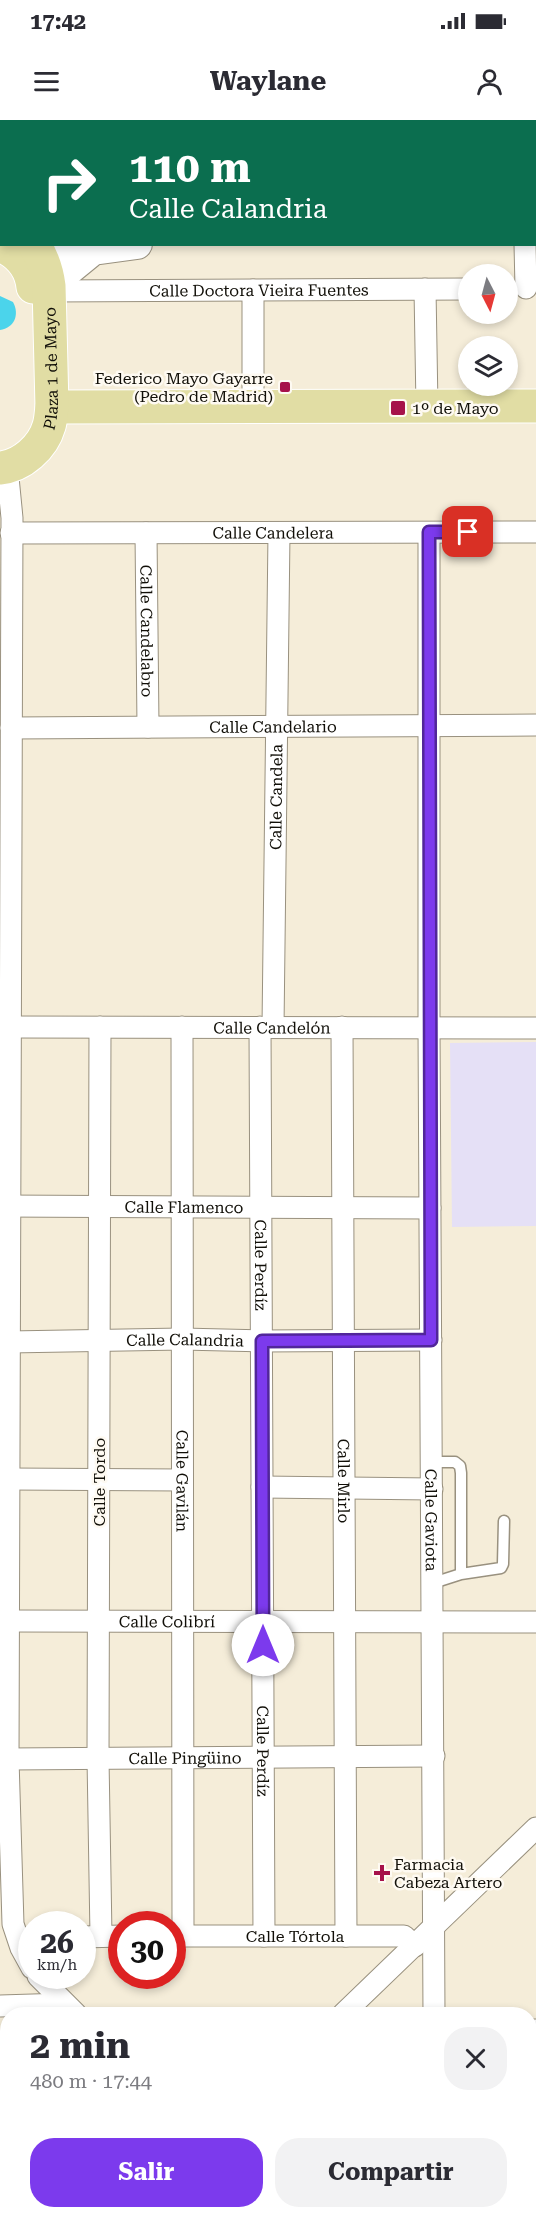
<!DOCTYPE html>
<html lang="es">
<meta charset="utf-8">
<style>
body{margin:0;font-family:"Roboto Serif",serif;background:#f2f2f3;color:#2b2b33;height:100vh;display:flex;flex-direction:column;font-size:22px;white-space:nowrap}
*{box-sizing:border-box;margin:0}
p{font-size:20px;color:#7c7c81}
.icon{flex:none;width:33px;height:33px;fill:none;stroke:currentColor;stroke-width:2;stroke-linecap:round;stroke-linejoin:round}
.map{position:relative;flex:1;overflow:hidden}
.side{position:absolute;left:0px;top:1887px;width:537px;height:212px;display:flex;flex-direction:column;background:#fff;border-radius:24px 24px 0 0;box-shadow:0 3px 9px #0003}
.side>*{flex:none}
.top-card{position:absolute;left:0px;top:0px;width:537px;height:126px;box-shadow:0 3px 9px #0003;background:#0b6e4f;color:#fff;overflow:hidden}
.needle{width:39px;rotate:174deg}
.buttons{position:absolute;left:458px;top:144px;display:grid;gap:12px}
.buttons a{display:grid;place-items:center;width:60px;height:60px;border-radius:50%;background:#fff;box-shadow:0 3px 9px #0003;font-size:30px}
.speed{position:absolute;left:18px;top:1791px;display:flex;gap:12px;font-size:30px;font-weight:700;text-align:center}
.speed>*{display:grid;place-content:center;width:78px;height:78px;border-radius:50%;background:#fff;box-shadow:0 3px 9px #0003;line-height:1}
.speed small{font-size:15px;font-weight:400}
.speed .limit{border:9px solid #d22;background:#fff;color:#111}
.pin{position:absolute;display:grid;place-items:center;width:51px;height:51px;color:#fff;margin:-26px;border-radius:12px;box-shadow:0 3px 9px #0006}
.me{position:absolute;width:66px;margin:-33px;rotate:0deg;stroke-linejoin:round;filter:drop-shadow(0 0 4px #0008)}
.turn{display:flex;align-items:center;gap:21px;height:126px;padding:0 30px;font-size:27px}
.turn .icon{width:78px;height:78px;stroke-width:2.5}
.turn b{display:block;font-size:42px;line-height:51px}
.round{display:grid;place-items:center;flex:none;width:63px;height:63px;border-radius:24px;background:#f2f2f3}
.headline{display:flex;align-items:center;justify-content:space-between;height:102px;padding:0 30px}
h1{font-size:36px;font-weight:700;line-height:45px}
.action{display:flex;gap:12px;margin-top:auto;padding:12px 30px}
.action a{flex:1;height:69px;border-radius:24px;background:#7c3aed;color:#fff;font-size:24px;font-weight:700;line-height:69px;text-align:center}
.action a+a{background:#f2f2f3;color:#2b2b33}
.status{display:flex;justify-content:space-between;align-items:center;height:42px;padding:0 30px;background:#fff;direction:ltr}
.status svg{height:16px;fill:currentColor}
header{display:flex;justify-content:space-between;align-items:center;height:78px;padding:0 30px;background:#fff;font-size:27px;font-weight:700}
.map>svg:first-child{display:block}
</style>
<div class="status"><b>17:42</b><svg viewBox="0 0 49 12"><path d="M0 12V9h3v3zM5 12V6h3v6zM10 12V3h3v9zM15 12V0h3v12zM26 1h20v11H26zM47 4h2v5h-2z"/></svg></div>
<header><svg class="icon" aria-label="menu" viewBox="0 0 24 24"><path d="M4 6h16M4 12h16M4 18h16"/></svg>Waylane<svg class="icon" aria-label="person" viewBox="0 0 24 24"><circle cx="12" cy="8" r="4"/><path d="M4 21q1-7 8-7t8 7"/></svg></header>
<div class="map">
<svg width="536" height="2098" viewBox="0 0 536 2098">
<rect width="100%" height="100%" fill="#f5edd9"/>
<!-- education -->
<path fill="#e5e0f6" d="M0 0H236L2 2 1 44Z
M536 922V1106L452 1107 450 923Z"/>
<!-- water -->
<path fill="#4bd4eb" d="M0 176 13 182C20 195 14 208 0 210Z"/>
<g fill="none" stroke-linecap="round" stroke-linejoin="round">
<!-- lane casing -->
<g stroke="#99917f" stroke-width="13">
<path id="lane" d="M432 1342H455L460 1346 461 1353V1454
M433 1463 461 1454 501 1448 503 1444 504 1401"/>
</g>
<!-- street casing -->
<g stroke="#99917f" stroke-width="23">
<g id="street">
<path d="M525 124 526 168"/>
<path d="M425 169 427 287"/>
<path id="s1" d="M49 171 468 169"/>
<path d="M253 287V170"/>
<path d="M7 347 12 398 8 1639 13 1804 21 1828 32 1848"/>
<path id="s2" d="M11 413 536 412"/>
<path id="s3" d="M146 413 148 607"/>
<path id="s4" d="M429 413V907L434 1894"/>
<path id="s5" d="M11 608 536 605"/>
<path id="s6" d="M10 907 536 908"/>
<path d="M100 907 98 1638 101 1816"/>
<path id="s7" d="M182 907 183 1816"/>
<path id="s8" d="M260 907 264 1816"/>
<path id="s9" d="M273 907 279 413"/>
<path id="s10" d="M342 907 346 1816"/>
<path id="s11" d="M0 1086 430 1088"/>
<path id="s12" d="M9 1222 182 1219 262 1221 431 1220"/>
<path d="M9 1359 182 1360"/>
<path d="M262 1367 432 1369"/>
<path id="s13" d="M9 1501 536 1502"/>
<path id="s14" d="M8 1639 434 1636"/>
<path id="s15" d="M172 1816H404L415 1826"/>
<path d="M82 1817 122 1816"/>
<path d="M38 1856 76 1894"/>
<path d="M0 1886 65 1884"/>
<path d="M343 1894 536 1708"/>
<path d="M530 1910H536"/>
<path d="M530 2047 536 2046"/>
<path d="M0 2074 8 2073"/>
<path d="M213 2091V2098"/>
<path d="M436 2091V2098"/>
</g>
</g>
<!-- secondary casing -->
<g stroke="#99917f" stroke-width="32">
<path id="secondary" d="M289 2 291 0
M0 102 2 103
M50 124 93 130 137 124
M49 166 93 130"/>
</g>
<!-- primary casing -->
<g stroke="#fff" stroke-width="35">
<g id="primary">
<path d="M0 125C19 133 31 147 33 167"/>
<path d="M52 287 536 286"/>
<path id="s16" d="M0 348C22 346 43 327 49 306 51 300 51 293 52 287L49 166C47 150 43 138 34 124"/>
</g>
</g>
<!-- lane -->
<use href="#lane" stroke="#fff" stroke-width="10"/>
<!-- street -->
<use href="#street" stroke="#fff" stroke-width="21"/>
<!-- secondary -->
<use href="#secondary" stroke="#fff" stroke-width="30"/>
<!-- primary -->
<use href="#primary" stroke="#e1dda4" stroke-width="33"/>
</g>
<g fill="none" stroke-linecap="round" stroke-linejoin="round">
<!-- route casing -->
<g stroke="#51269a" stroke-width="15">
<path id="route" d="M263 1525 262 1221 431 1220 429 412H468"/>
</g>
<!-- route -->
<use href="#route" stroke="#7c3aed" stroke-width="10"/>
</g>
<!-- markers -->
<g fill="#a6114a" stroke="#fefaf2" stroke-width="2">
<rect x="279" y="261" width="12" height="12" rx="3"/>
<rect x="390" y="280" width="16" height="16" rx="3"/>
<path d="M379 1744h6v6h6v6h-6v6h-6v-6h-6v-6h6z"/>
</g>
<g text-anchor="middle" stroke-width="5" stroke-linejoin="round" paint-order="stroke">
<!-- street labels -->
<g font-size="16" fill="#110f08" stroke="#fefaf2">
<text dy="6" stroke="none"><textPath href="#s1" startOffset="210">Calle Doctora Vieira Fuentes</textPath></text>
<text dy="6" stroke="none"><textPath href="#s16" startOffset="126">Plaza 1 de Mayo</textPath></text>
<text dy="6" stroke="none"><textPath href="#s2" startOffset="262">Calle Candelera</textPath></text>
<text dy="6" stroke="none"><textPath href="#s3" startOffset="98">Calle Candelabro</textPath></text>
<text dy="6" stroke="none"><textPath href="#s5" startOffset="262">Calle Candelario</textPath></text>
<text dy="6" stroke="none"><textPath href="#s9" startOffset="230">Calle Candela</textPath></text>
<text dy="6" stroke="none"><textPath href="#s6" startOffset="262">Calle Candelón</textPath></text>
<text dy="6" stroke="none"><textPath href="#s11" startOffset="184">Calle Flamenco</textPath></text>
<text dy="6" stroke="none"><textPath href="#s8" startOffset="238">Calle Perdíz</textPath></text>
<text dy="6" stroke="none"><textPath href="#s12" startOffset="176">Calle Calandria</textPath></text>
<text dy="6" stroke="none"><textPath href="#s10" startOffset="454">Calle Mirlo</textPath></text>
<text transform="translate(99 1362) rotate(-90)" y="6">Calle Tordo</text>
<text dy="6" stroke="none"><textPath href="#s7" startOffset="454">Calle Gavilán</textPath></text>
<text dy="6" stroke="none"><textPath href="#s4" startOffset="987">Calle Gaviota</textPath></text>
<text dy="6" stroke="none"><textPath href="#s13" startOffset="158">Calle Colibrí</textPath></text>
<text dy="6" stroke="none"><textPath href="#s8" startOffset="724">Calle Perdíz</textPath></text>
<text dy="6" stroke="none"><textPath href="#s14" startOffset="177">Calle Pingüino</textPath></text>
<text dy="6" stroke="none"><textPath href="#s15" startOffset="123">Calle Tórtola</textPath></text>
</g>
<!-- poi labels -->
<g font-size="16" fill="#110f08" stroke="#fefaf2" text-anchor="start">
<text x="273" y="264" text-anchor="end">Federico Mayo Gayarre<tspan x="273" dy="18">(Pedro de Madrid)</tspan></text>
<text x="412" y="294">1º de Mayo</text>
<text x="394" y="1750">Farmacia<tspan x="394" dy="18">Cabeza Artero</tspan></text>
</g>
</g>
</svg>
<div class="buttons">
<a><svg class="needle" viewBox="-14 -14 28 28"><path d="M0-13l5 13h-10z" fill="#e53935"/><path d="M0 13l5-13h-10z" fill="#7c7c81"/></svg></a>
<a><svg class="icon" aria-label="layers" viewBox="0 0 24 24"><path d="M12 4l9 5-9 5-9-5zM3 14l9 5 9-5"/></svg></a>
</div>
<div class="speed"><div>26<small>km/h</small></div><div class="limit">30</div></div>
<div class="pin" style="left:468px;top:412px;background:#d93025"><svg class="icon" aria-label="arrive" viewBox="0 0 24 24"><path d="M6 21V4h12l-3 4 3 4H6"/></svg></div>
<svg class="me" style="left:263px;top:1525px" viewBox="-20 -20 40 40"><circle r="19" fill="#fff"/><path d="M0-13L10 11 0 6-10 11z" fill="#7c3aed"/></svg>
<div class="top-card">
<div class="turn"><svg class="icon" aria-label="right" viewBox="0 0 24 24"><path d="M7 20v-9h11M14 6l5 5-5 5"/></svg><div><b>110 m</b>Calle Calandria</div></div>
</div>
<section class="side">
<div class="headline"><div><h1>2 min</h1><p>480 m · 17:44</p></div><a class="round"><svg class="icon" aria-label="close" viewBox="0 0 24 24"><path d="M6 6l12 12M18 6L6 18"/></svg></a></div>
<div class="action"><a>Salir</a><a>Compartir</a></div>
</section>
</div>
